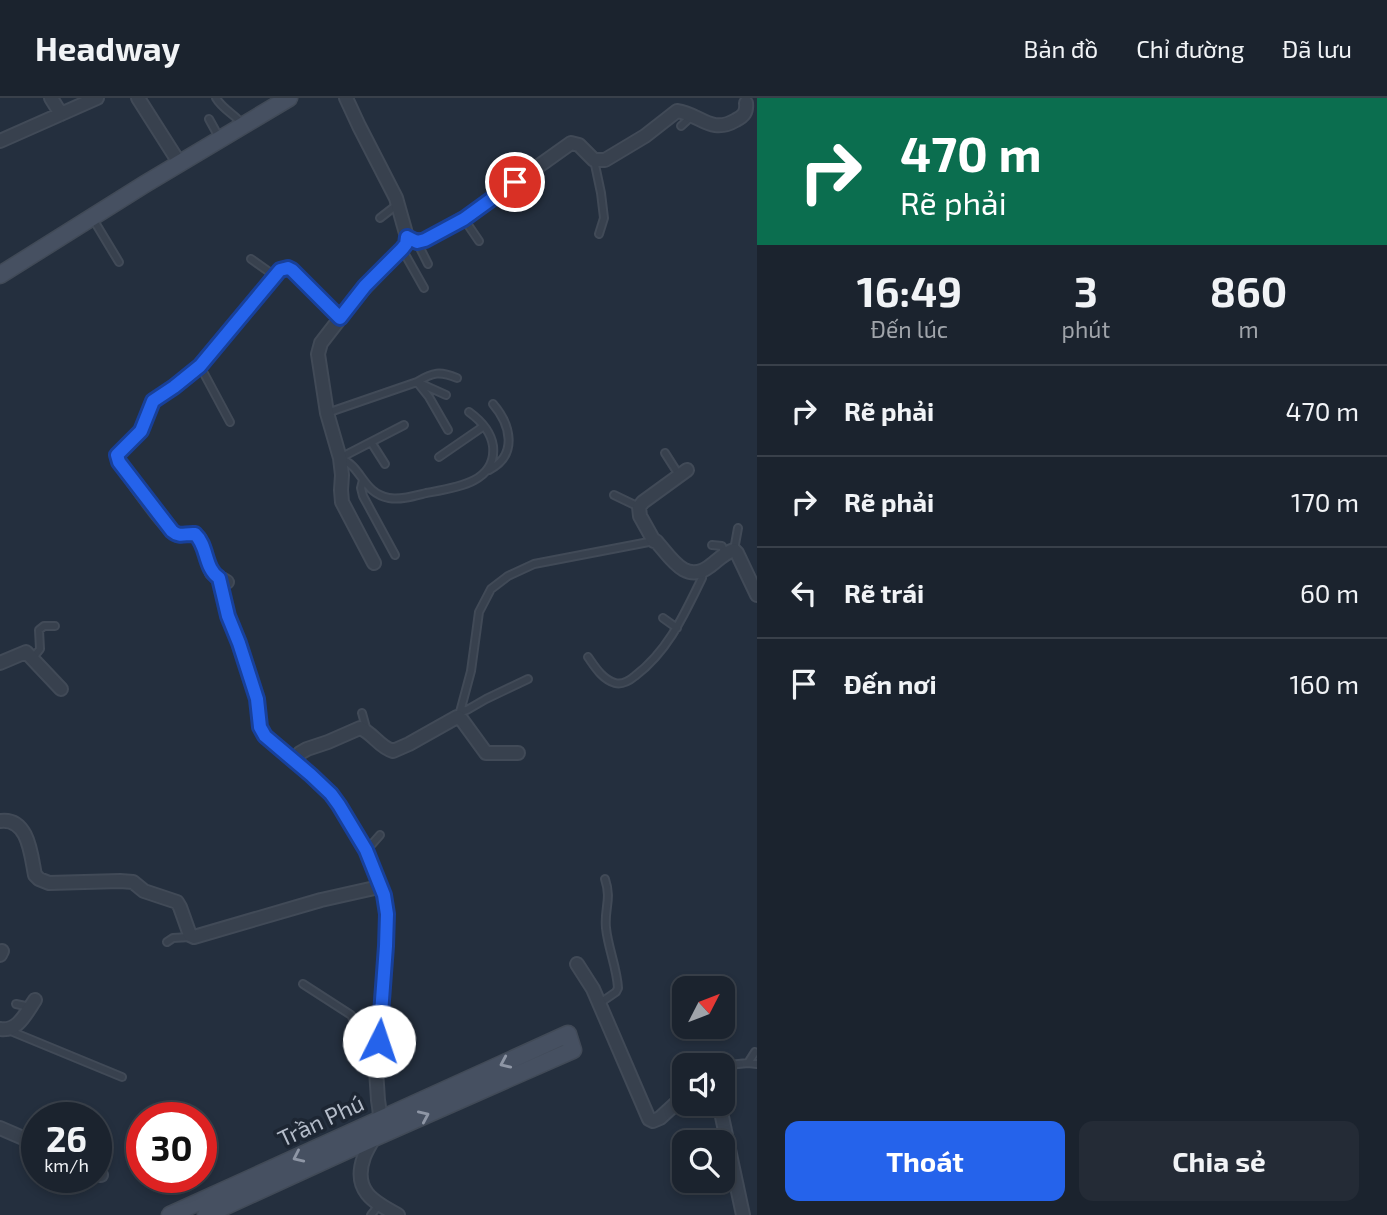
<!DOCTYPE html>
<html lang="vi">
<meta charset="utf-8">
<style>
body{margin:0;font-family:"Exo 2",sans-serif;background:#242b36;color:#f1f3f6;height:100vh;display:flex;flex-direction:column;font-size:26px;white-space:nowrap}
*{box-sizing:border-box;margin:0}
p{font-size:23px;color:#a0a4aa}
.icon{flex:none;width:38px;height:38px;fill:none;stroke:currentColor;stroke-width:2;stroke-linecap:round;stroke-linejoin:round}
.map{position:relative;flex:1;overflow:hidden}
.panel{display:flex;flex-direction:column;background:#1b232e;width:630px}
.panel>*{flex:none}
.guide{background:#0b6e4f;color:#fff;overflow:hidden}
.needle{width:46px;rotate:48deg}
.tools{position:absolute;left:672px;top:878px;display:grid;gap:14px}
.tools a{display:grid;place-items:center;width:63px;height:63px;border-radius:14px;background:#1b232e;box-shadow:0 4px 10px #0003,0 0 0 2px #39404a;font-size:35px}
.speed{position:absolute;left:21px;top:1004px;display:flex;gap:14px;font-size:35px;font-weight:700;text-align:center}
.speed>*{display:grid;place-content:center;width:91px;height:91px;border-radius:50%;background:#1b232e;box-shadow:0 4px 10px #0003,0 0 0 2px #39404a;line-height:1}
.speed small{font-size:18px;font-weight:400}
.speed .limit{border:10px solid #d22;background:#fff;color:#111}
.pin{position:absolute;display:grid;place-items:center;width:60px;height:60px;color:#fff;margin:-30px;border:4px solid #fff;border-radius:50%;box-shadow:0 2px 7px #0007}
.me{position:absolute;width:77px;margin:-38px;rotate:4deg;stroke-linejoin:round;filter:drop-shadow(0 0 5px #0008)}
.turn{display:flex;align-items:center;gap:24px;height:147px;padding:0 28px;font-size:32px}
.turn .icon{width:91px;height:91px;stroke-width:2.5}
.turn b{display:block;font-size:49px;line-height:60px}
.eta{display:flex;justify-content:space-evenly;align-items:center;height:119px;text-align:center}
.eta b{font-size:42px;font-weight:700;line-height:49px}
.cta{display:flex;gap:14px;margin-top:auto;padding:14px 28px}
.cta a{flex:1;height:80px;border-radius:14px;background:#2563eb;color:#fff;font-size:28px;font-weight:700;line-height:80px;text-align:center}
.cta a+a{background:#242b36;color:#f1f3f6}
ul{padding:0;list-style:none}
li{display:flex;align-items:center;gap:21px;height:91px;padding:0 28px;border-top:2px solid #39404a}
li div{flex:1}
li b{display:block;font-size:26px}
li em{font-style:normal}
header{display:flex;align-items:center;gap:42px;box-sizing:border-box;height:98px;padding:0 35px;background:#1b232e;border-bottom:2px solid #39404a}
header strong{font-size:33px}
nav{display:flex;gap:38px;margin-inline-start:auto;font-size:24px}
main{display:flex;flex:1;min-height:0}
.map>svg:first-child{display:block}
</style>
<header>
<strong>Headway</strong>
<nav><a>Bản đồ</a><a>Chỉ đường</a><a>Đã lưu</a></nav>
</header>
<main>
<div class="map">
<svg width="757" height="1117" viewBox="0 0 757 1117">
<rect width="100%" height="100%" fill="#242f3e"/>
<g fill="none" stroke-linecap="round" stroke-linejoin="round">
<!-- lane casing -->
<g stroke="#414a57" stroke-width="10">
<path id="lane" d="M216 0C223 12 235 16 243 27
M209 21 220 41
M681 28 692 18
M594 62 601 95 604 120 599 136
M380 120 398 106
M93 121 119 164
M464 121 479 143
M417 144 428 166
M402 151 424 190
M251 161 275 178
M200 268 230 324
M327 315 417 284 446 297
M448 332 429 299 417 284C433 274 440 273 457 280
M371 344 385 366
M665 355 679 377
M439 359 484 328
M340 360C363 369 362 395 389 400 401 402 414 398 426 395 454 390 497 385 493 348 491 334 480 322 469 314
M340 360 404 327
M489 372C518 357 511 327 493 306
M363 382 361 390 363 398 395 457
M614 397 639 409
M712 447 722 448 725 455
M734 452 738 430
M663 520 677 530
M588 559C595 569 602 581 615 585 622 587 629 583 635 578 668 553 684 517 702 480L703 473
M33 560 40 551 39 532 44 528H55
M251 582 257 601 260 629 266 638 297 664
M460 614 467 612 486 601 528 581
M362 615 367 633
M457 619 460 614 471 573 479 514 491 491 508 478 534 466 654 443
M366 753 380 737
M167 844 173 840 190 839
M303 886 351 917 362 937 374 953
M600 905 616 894 618 890C617 870 608 850 606 830 604 810 612 802 605 781
M16 906 30 909
M8 932 122 979
M748 965 755 954
M719 968 748 965 757 966
M371 1117 379 1107"/>
</g>
<!-- street casing -->
<g stroke="#414a57" stroke-width="16">
<path id="street" d="M51 0 61 16
M138 0 180 66
M346 0 359 28 396 100 407 139 406 146 402 151 359 196 321 245 318 256 327 315 340 360 342 377 341 392 342 404 374 465
M0 43 97 0
M407 139 414 143 421 144 470 117 571 45 579 47 594 62H605L645 38 677 13C700 16 711 37 736 22 744 18 747 14 746 5
M687 372 643 404 639 409 640 418 654 443H656C671 460 686 487 710 468 718 462 724 455 734 452L737 455 757 497
M219 479 228 518 239 545 251 582
M227 484 212 475 200 441 195 436C189 436 183 438 178 437 166 433 129 377 119 364L117 357 141 333 153 303 174 289 200 268 280 172 288 170 292 172 340 221
M0 565 26 554 61 591
M0 723C29 719 31 758 35 777L39 781 49 785 120 783 133 784 144 793 177 804 180 809 190 837 194 839 321 802 379 789
M0 857 2 853
M577 866 593 891 649 1021 653 1023 660 1020 684 998
M0 931C18 934 26 915 35 902
M717 1006 721 1014 743 1117
M0 1030 37 1046
M96 1075 101 1077
M398 1117C373 1104 352 1092 364 1059 369 1046 377 1039 379 1024 381 1017 379 1009 378 1002 377 986 376 969 374 953L379 943 380 934 386 848 387 816 384 797 366 753 339 707 331 696 301 668 296 661 300 655 307 651 328 644 360 630C373 635 379 649 393 653L409 646 457 619 462 622 486 655H518"/>
</g>
<!-- secondary casing -->
<g stroke="#414a57" stroke-width="19">
<path id="secondary" d="M0 177 145 86 289 0
M170 1117 568 936 573 952 376 1039 206 1117"/>
</g>
<!-- lane -->
<use href="#lane" stroke="#38414e" stroke-width="6"/>
<!-- street -->
<use href="#street" stroke="#38414e" stroke-width="12"/>
<!-- secondary -->
<use href="#secondary" stroke="#465061" stroke-width="16"/>
</g>
<!-- one-way arrows -->
<defs><path id="oneway-chevron" d="M-2-3.5L2.5 0L-2 3.5" fill="none" stroke-width="1.6" stroke-linecap="round" stroke-linejoin="round" transform="scale(1.75)"/></defs>
<g stroke="#8e96a5">
<use href="#oneway-chevron" transform="translate(505 965) rotate(156)"/>
<use href="#oneway-chevron" transform="translate(424 1018) rotate(-24)"/>
<use href="#oneway-chevron" transform="translate(298 1059) rotate(155)"/>
</g>
<g fill="none" stroke-linecap="round" stroke-linejoin="round">
<!-- route casing -->
<g stroke="#184099" stroke-width="18">
<path id="route" d="M379 943 386 848 387 816 384 797 366 752 339 707 331 696 311 677 265 638 260 629 257 601 239 545 228 518 219 480C204 470 208 448 195 436 185 435 180 440 172 433L119 364 117 357 141 333 153 303 174 289 200 268 280 172 288 170 292 172 340 220 365 188 402 151 406 146 407 139 417 144 425 142 464 121 515 84"/>
</g>
<!-- route -->
<use href="#route" stroke="#2563eb" stroke-width="12"/>
</g>
<g text-anchor="middle" stroke-width="7" stroke-linejoin="round" paint-order="stroke">
<!-- street labels -->
<g font-size="23" fill="#b4bcc9" stroke="#1d2633">
<text transform="translate(321 1023) rotate(-25)" y="8">Trần Phú</text>
</g>
</g>
</svg>
<div class="tools">
<a><svg class="needle" viewBox="-14 -14 28 28"><path d="M0-13l5 13h-10z" fill="#e53935"/><path d="M0 13l5-13h-10z" fill="#a0a4aa"/></svg></a>
<a><svg class="icon" aria-label="sound" viewBox="0 0 24 24"><path d="M4 9h4l5-4v14l-5-4H4zM17 9q2 3 0 6"/></svg></a>
<a><svg class="icon" aria-label="search" viewBox="0 0 24 24"><circle cx="10" cy="10" r="6"/><path d="M15 15l6 6"/></svg></a>
</div>
<div class="speed"><div>26<small>km/h</small></div><div class="limit">30</div></div>
<div class="pin" style="left:515px;top:84px;background:#d93025"><svg class="icon" aria-label="arrive" viewBox="0 0 24 24"><path d="M6 21V4h12l-3 4 3 4H6"/></svg></div>
<svg class="me" style="left:379px;top:943px" viewBox="-20 -20 40 40"><circle r="19" fill="#fff"/><path d="M0-13L10 11 0 6-10 11z" fill="#2563eb"/></svg>
</div>
<section class="panel">
<div class="guide">
<div class="turn"><svg class="icon" aria-label="right" viewBox="0 0 24 24"><path d="M7 20v-9h11M14 6l5 5-5 5"/></svg><div><b>470 m</b>Rẽ phải</div></div>
</div>
<div class="eta">
<div><b>16:49</b><p>Đến lúc</p></div>
<div><b>3</b><p>phút</p></div>
<div><b>860</b><p>m</p></div>
</div>
<ul>
<li><svg class="icon" aria-label="right" viewBox="0 0 24 24"><path d="M7 20v-9h11M14 6l5 5-5 5"/></svg><div><b>Rẽ phải</b></div><em>470 m</em></li>
<li><svg class="icon" aria-label="right" viewBox="0 0 24 24"><path d="M7 20v-9h11M14 6l5 5-5 5"/></svg><div><b>Rẽ phải</b></div><em>170 m</em></li>
<li><svg class="icon" aria-label="left" viewBox="0 0 24 24"><path d="M17 20v-9H6M10 6l-5 5 5 5"/></svg><div><b>Rẽ trái</b></div><em>60 m</em></li>
<li><svg class="icon" aria-label="arrive" viewBox="0 0 24 24"><path d="M6 21V4h12l-3 4 3 4H6"/></svg><div><b>Đến nơi</b></div><em>160 m</em></li>
</ul>
<div class="cta"><a>Thoát</a><a>Chia sẻ</a></div>
</section>
</main>
